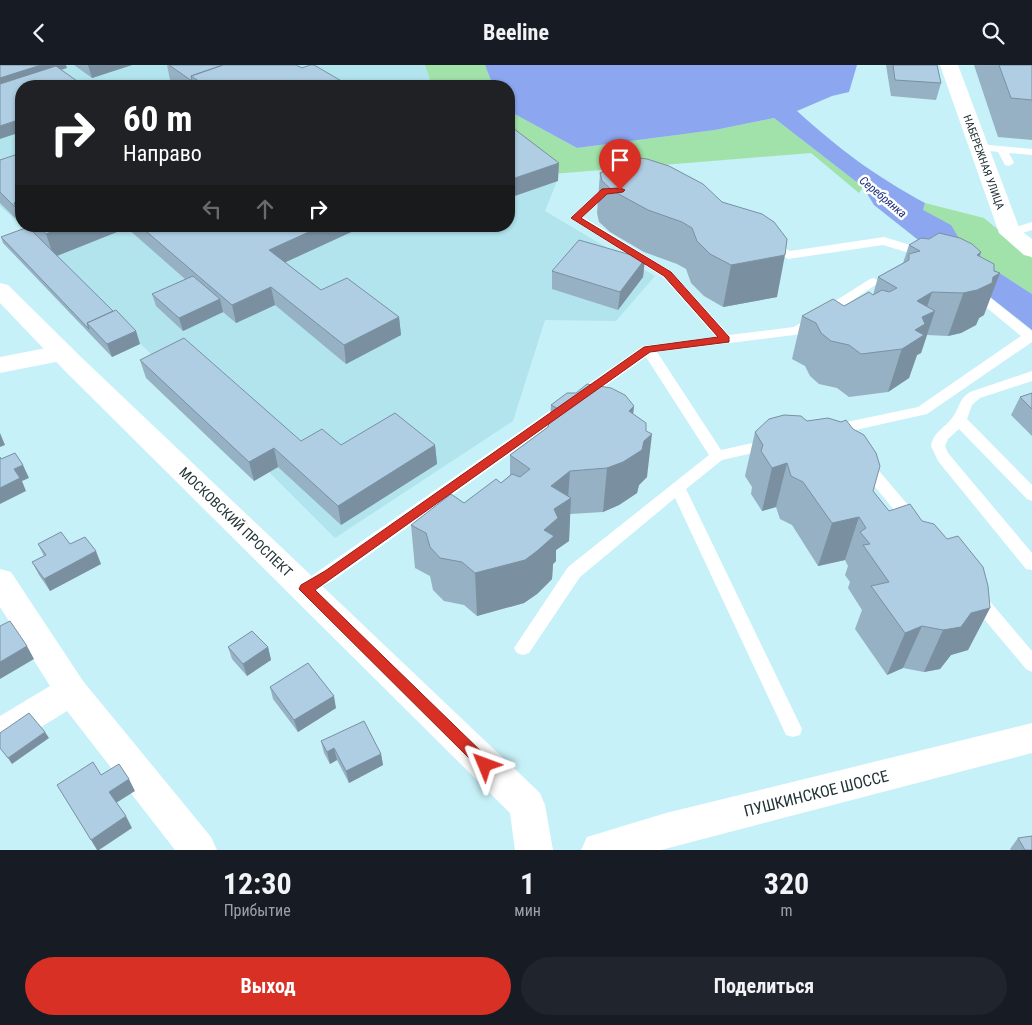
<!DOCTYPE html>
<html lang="ru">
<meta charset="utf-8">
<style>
body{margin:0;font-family:"Roboto Condensed",sans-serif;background:#20242c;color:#f1f3f6;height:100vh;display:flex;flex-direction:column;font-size:19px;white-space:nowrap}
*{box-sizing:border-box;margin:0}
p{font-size:16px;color:#9ea1a6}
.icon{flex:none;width:28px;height:28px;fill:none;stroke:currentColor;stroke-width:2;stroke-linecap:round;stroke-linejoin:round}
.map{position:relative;height:785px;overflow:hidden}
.drawer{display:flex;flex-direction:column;background:#171b24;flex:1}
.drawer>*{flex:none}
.banner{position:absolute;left:15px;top:15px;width:500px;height:152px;border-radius:20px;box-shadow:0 1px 4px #0004;background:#202124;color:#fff;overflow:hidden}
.pin{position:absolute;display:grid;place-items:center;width:42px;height:42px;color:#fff;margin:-51px -21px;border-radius:50% 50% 50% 0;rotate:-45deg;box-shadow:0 0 5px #0007}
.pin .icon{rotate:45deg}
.me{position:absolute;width:55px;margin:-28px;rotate:314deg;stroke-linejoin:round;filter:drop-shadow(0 0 4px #0008)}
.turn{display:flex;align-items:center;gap:18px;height:105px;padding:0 25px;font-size:22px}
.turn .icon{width:65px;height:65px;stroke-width:2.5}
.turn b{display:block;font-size:35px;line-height:42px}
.lanes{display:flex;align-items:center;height:48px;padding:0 25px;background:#0003;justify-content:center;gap:25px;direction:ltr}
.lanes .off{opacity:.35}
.eta{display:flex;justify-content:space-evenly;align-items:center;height:85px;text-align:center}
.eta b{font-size:30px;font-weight:700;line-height:35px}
.cta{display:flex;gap:10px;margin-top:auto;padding:10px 25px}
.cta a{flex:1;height:58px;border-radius:30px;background:#d93025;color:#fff;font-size:20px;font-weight:700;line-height:58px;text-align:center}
.cta a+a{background:#20242c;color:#f1f3f6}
header{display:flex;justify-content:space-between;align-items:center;height:65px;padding:0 25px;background:#171b24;font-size:22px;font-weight:700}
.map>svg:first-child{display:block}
</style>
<header><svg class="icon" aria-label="back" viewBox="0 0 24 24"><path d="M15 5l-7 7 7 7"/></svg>Beeline<svg class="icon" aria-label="search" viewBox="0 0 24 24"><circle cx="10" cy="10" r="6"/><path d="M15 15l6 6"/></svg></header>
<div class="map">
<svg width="1032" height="785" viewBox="0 0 1032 785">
<rect width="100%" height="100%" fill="#c7f1f8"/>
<!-- built -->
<path fill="#b1e4ed" d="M0 0H425L432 21H21V160L0 141Z
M509 74 557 116 545 146 655 211 616 256 545 255 513 356 335 473 23 161H509Z"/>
<!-- green -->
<path fill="#a0e2a9" d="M425 0H485L493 21H432Z
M509 46 577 83 715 65 774 53 863 122 859 128 811 88 552 109 509 74Z
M925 138 984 153 1032 193V229L967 187 923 145Z"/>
<!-- water -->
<path fill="#8ca6f0" d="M485 0H857L849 27 832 31 797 46C839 84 875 111 925 138L923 145 951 160 967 187 1032 229V265L874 140 863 122 774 53 715 65 577 83 509 46V21H493Z"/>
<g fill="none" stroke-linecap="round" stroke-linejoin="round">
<!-- service -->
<path fill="#fff" fill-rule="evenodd" d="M979 79 1032 84V90L1009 88 1014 98 1009 101 1005 100 998 87 975 84 974 82 975 80Z
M617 123 621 124 623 126 621 128 608 129 583 152 671 206 729 270 794 262 870 214 874 213 880 217 802 269 657 287 721 385 771 374 776 375 778 379 776 383 771 384 722 395 686 424 802 664 800 670 793 672 786 670 675 433 580 512 529 588 523 590 517 588 514 583 568 502 709 390 646 292 335 514 306 531 300 529 298 524 300 519 643 281 716 272 663 212 570 153 601 124Z
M1032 157V165L1010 172 1004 168 1006 165Z
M884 172 930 186 932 189 926 193 883 180 788 194 762 179 764 176H772L790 186Z
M974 222 978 223 1032 266V277L927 349 833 370 828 369 826 365 828 361 918 342 1021 271 970 229 968 226Z
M1032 306V316L980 333 972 340 967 354 1032 420V436L1027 434 959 364 948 374 945 381 948 388 1032 488V505L1026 504 938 396 931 381C933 367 945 363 952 353 960 343 958 335 970 327Z
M863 392 868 393 920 454 922 458 920 462 914 464 908 462 858 401 855 397 858 393Z
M975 524 981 526 1032 586V607L1026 604 969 536 967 531 969 526Z"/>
<!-- minor -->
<path fill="#fff" fill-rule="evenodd" d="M940 0H958L1020 165 1032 174V192L1024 190 999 168Z
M0 504 11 507 83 616 211 772 217 785H175L67 646 12 680 0 684V651L50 621 0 542Z"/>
<!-- tertiary -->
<path fill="#fff" fill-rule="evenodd" d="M62 280 71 282 74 288 71 294 0 308V292Z"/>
<!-- secondary -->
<path fill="#fff" fill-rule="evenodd" d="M0 218 8 220 82 293 540 728 545 740 553 785H515L510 748 64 305 0 238Z
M1032 658V688L661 785H581L587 772 666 748Z"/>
</g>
<!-- wall -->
<path fill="#96b1c4" d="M74 0H132L92 13Z
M167 0H296L302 3 350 21H180L170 15Z
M886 0H937L941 18 936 35 891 31Z
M974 0H1032V75L998 72Z
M21 88V159L0 138V95Z
M631 92 777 232 723 242 704 231 691 218 686 204 677 199 644 187 610 167 599 157 597 148 600 108Z
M23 161H359L360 163 285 197 321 225 399 252 401 270 346 299 275 240 236 258 223 247 183 266 156 241 152 229 185 214 127 163 57 191 113 246 136 266 140 279 112 292 3 178 1 172 25 163Z
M909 180 981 187 980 191 984 250 979 253 976 260 961 268 948 271 927 270 921 288 917 290 909 313 888 327 849 332 837 323 819 319 810 311 805 301 792 294 802 251 844 241 873 230 878 212 903 198Z
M645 194 643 212 618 245 552 224V206Z
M140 295 301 376 341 380H435L437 399 341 460 278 402 254 416 146 313Z
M1032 328V371L1011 350 1020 332Z
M551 340 634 341 633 348 647 412 639 420 637 428 619 440 603 447 570 449 569 476 556 485V496L553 499 552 514 537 529 524 538 477 551 464 540 444 536 433 525 430 511 415 503 411 460 464 438 501 418 510 410V390L548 362 550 353Z
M755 367 873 426 889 446 922 456 990 543 968 585 951 590 940 604 924 607 903 603 887 610 855 564 862 545 848 523 850 517 845 510 848 501 845 495 818 501 792 460 780 454 776 442 762 446 751 429 752 422 745 411Z
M38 479H70L101 499 50 526 39 510 32 497 44 491Z
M228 582H268L271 595 247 611 232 594Z
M270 622 336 643 298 667 273 634Z
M321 676 381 689 383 700 349 718 337 695 330 699 324 688Z
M1018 773 1032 785H1011L1010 784Z"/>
<!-- shaded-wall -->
<path fill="#7a90a0" d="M37 0H66L67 3 45 10 0 31V13Z
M88 0H132L92 13Z
M21 54V67L0 74V61Z
M559 98 558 116 509 133V115Z
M66 161H126L127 163 54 192 46 169Z
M322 161H359L360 163 273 203 269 185Z
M981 187 966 228 1000 208 984 250 979 253 976 260 961 268 948 271 977 190Z
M785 190 777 232 723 242 731 200Z
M645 194 643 212 618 245 620 227Z
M271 222 275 240 236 258 232 240Z
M932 227 924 251 935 246 921 288 917 290 909 313 888 327 917 236Z
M220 234 223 247 183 266 179 253Z
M399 252 401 270 346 299 344 280Z
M136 266 140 279 112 292 107 279Z
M634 341 629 384V346Z
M0 368 5 380 0 382Z
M652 369 647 412 639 420 637 428 619 440 603 447 607 403Z
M435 380 437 399 341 460 338 441Z
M274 383 278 402 254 416 249 397Z
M787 398 776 442 762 446 772 403Z
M23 400 29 413 22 416 26 426 0 439V423L14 404Z
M570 406 568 434 571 433 569 476 556 485V496L553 499 552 514 537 529 524 538 477 551 475 508 544 465 551 421Z
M859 452 845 495 818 501 832 458Z
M96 486 101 499 50 526 44 514Z
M990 543 968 585 951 590 940 604 924 607 943 565 971 548Z
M922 561 903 603 887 610 905 568Z
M27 581 34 594 0 614V597Z
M268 582 271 595 247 611 243 599Z
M334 631 336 643 298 667 294 655Z
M45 667 49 673 12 699 8 693Z
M334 683 337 695 330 699 327 687Z
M381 689 383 700 349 718 346 706Z
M129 714 135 726 116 738 109 727Z
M126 751 132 763 99 785H97L91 775Z"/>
<!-- building -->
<path fill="#afcee4" stroke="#7a90a0" d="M0 0H41L0 13Z
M169 0H223L191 11 192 16Z
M223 0H296L302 3 310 0H314L350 21H206L191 11Z
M893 0H937L941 18 895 15Z
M999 0H1032V35L1011 33Z
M56 1 84 21H21V54L0 61V19Z
M509 60 559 98 509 115Z
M21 88V135L14 138 16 143 0 127V95Z
M631 92 647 94 669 101 703 119 722 137 762 149 774 157 787 174 785 190 731 200 710 189 697 176 692 163 682 157 648 145 613 126 602 116 600 108Z
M21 135V145L14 138Z
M38 161H66L46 169Z
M140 161H322L269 185 321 225 347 213 399 252 344 280 271 222 232 240Z
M28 162 113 246 87 258 89 264 1 172Z
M939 168 960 173 972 179 981 187 977 190 994 199V206L1000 208 993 212 992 218 977 225 963 228 932 227 917 236 935 246 922 252 925 259 915 265 924 270 902 284 861 289 849 280 831 276 821 268 816 258 802 251 833 234 844 241 869 227 873 230 882 225 889 227 897 223 878 212 909 195V189L920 186 909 180 921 173 929 174Z
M579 175 645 194 620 227 552 206Z
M193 211 220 234 179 253 152 229Z
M116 245 136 266 107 279 87 258Z
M184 273 301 376 322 364 341 380 395 348 435 380 338 441 274 383 249 397 140 295Z
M587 319 611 323 625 330 634 341 629 346 646 358V366L652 369 644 376 642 385 623 397 607 403 570 406 551 421 571 433 554 444 558 453 544 465 554 471 537 486 525 495 475 508 462 497 440 493 430 482 426 468 411 460 451 429 464 438 496 414 501 418 512 409 520 412 530 404 510 390 548 362 550 353 564 347 551 340 567 328H576Z
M1032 328V344L1020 332Z
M784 350 801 351 807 356 828 353 841 357 846 355 853 364 864 370 876 388 880 401 873 426 889 446 910 439 922 456 934 459 947 474 958 471 983 502 988 521 990 543 971 548 961 562 943 565 922 561 905 568 871 521 889 517 863 480 870 479 860 467 866 463 859 452 832 458 803 417 791 411 787 398 772 403 761 386 763 380 755 367 769 354Z
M15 388 23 400 14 404 20 413 0 423V392L1 394Z
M61 467 70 479 85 472 96 486 44 514 32 497 46 490 38 479Z
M10 556 27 581 0 597V561Z
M252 566 268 582 243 599 228 582Z
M308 598 334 631 294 655 270 622Z
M29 648 45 667 8 693 0 683V668Z
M364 656 381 689 346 706 334 683 327 687 321 676Z
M93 697 101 710 119 699 129 714 109 727 126 751 91 775 57 720Z
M1032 771V785H1025L1018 773Z"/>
<!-- route -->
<path fill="#d93025" stroke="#8d1f18" d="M620 123 625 125 623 127 607 129 581 153 671 207 729 272V277L650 287 315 525 490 695 493 700 490 704 485 706 480 704 299 524 301 520 325 506 644 282 718 272 664 211 571 153 602 124Z"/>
<g text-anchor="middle" stroke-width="5" stroke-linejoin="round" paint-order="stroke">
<!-- far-street labels -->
<g font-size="11" fill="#233437" stroke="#fff">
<text transform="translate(984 97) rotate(70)" y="4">НАБЕРЕЖНАЯ УЛИЦА</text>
</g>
<!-- far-water labels -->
<g font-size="12" font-style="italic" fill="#1c2d81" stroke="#fff">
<text transform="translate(883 132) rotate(40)" y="4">Серебрянка</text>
</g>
<!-- street labels -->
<g font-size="14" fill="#233437" stroke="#fff">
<text transform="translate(236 457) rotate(44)" y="5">МОСКОВСКИЙ ПРОСПЕКТ</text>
</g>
<!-- near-street labels -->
<g font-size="16" fill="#233437" stroke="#fff">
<text transform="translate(816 728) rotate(-14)" y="6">ПУШКИНСКОЕ ШОССЕ</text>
</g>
</g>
</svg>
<div class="pin" style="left:620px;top:125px;background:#d93025"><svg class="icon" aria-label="arrive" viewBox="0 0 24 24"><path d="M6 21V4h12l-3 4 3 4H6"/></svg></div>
<svg class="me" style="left:485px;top:700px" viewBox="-20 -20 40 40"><path d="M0-17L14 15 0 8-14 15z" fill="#d93025" stroke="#fff" stroke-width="4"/></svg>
<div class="banner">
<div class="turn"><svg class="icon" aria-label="right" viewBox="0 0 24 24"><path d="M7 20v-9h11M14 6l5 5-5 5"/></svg><div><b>60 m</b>Направо</div></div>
<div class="lanes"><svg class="icon off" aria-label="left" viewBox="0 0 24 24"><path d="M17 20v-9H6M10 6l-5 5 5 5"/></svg><svg class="icon off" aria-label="ahead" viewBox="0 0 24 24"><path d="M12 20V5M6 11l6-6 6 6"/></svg><svg class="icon" aria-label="right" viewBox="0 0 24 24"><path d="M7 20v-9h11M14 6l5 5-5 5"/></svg></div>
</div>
</div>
<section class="drawer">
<div class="eta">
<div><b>12:30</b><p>Прибытие</p></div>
<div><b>1</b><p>мин</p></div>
<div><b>320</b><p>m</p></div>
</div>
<div class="cta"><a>Выход</a><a>Поделиться</a></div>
</section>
